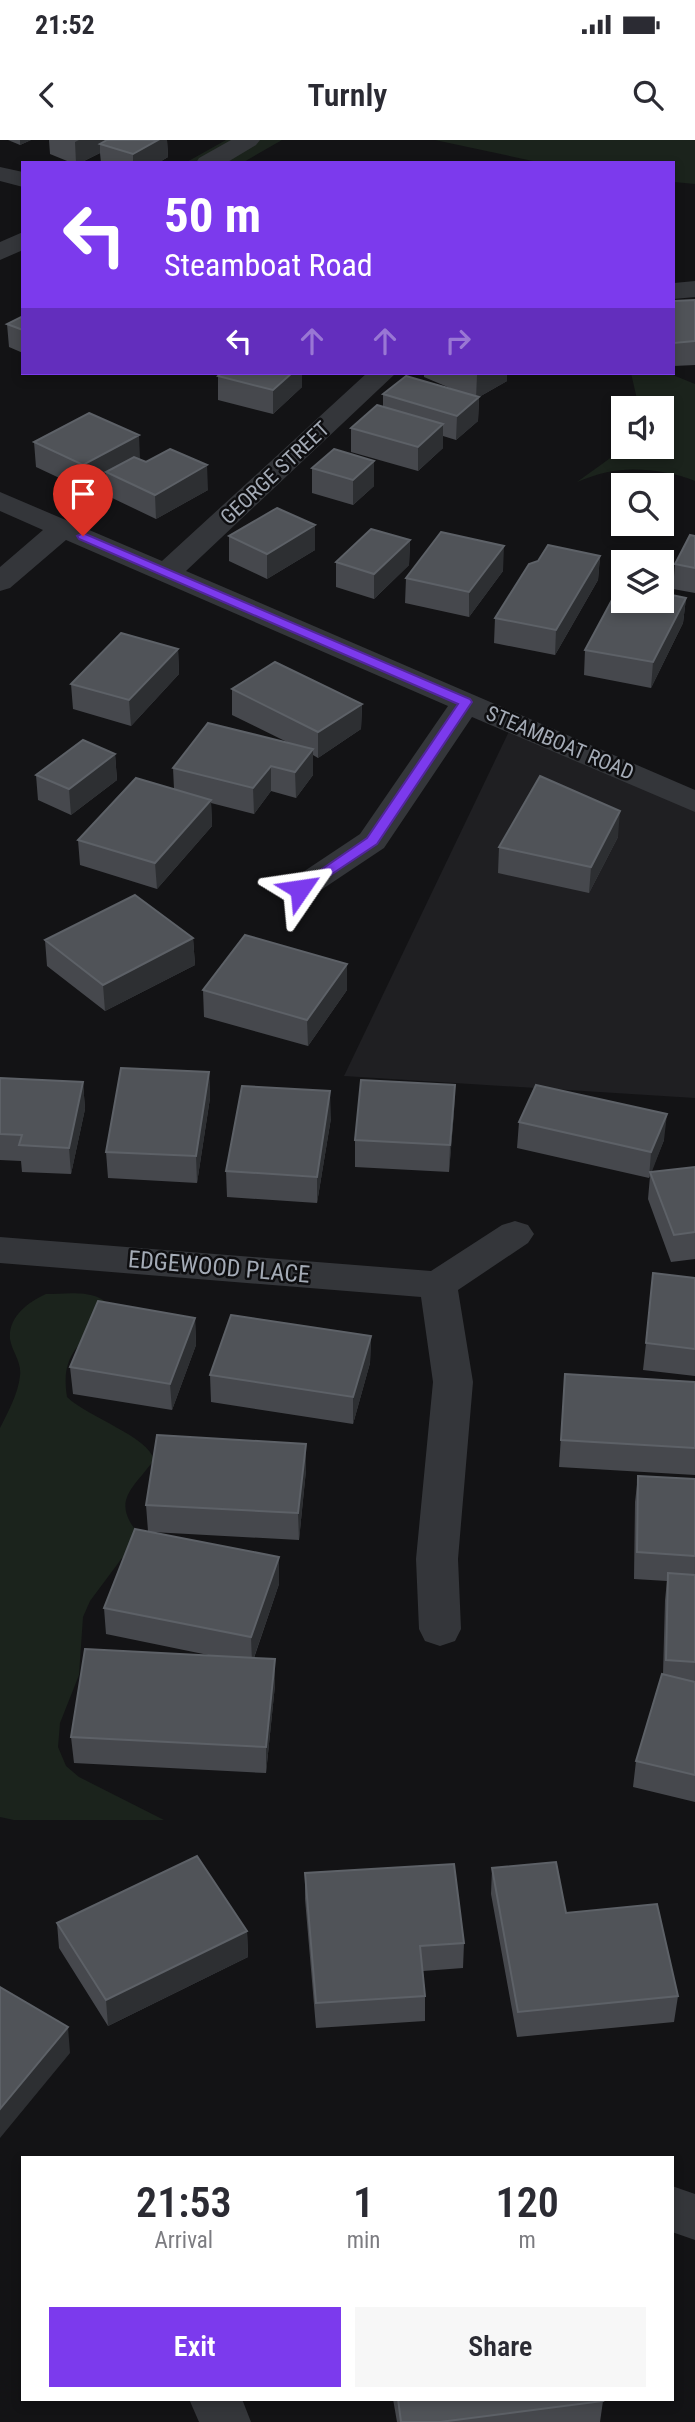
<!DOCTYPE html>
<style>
body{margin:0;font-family:"Roboto Condensed",sans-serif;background:#f7f7f7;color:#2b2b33;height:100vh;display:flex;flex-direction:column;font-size:26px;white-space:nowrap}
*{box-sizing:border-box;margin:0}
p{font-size:23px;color:#7c7c81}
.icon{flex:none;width:38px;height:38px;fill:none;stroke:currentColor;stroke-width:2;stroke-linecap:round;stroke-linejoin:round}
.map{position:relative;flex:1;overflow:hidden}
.sheet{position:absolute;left:21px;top:2016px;width:653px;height:245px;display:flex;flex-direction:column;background:#fff;border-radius:0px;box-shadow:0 4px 10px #0003}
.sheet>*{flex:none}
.banner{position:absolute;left:21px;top:21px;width:654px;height:214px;border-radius:0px;box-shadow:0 4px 10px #0003;background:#7c3aed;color:#fff;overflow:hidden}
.fabs{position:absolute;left:611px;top:256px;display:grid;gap:14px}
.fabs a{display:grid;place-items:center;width:63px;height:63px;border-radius:0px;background:#fff;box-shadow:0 4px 10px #0003;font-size:35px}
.pin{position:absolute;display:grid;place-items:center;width:60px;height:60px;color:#fff;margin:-72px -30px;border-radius:50% 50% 50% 0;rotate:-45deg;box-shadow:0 0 7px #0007}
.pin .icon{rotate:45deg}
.me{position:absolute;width:77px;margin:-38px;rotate:58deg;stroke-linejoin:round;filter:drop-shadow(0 0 5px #0008)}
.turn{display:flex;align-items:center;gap:24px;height:147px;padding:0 28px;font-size:32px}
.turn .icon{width:91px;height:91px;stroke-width:2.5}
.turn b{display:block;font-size:49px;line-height:60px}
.lanes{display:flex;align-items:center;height:66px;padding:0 28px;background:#0003;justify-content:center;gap:35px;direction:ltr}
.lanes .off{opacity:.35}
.eta{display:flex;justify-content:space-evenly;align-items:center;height:119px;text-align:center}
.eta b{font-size:42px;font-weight:600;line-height:49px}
.button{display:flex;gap:14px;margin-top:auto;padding:14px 28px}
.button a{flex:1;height:80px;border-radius:0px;background:#7c3aed;color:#fff;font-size:28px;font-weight:600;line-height:80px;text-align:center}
.button a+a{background:#f7f7f7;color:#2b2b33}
.status{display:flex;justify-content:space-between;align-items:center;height:49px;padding:0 35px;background:#fff;direction:ltr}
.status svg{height:19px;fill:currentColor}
header{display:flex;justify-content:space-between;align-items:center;height:91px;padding:0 28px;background:#fff;font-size:32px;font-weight:600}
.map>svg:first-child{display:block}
</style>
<div class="status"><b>21:52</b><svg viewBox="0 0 49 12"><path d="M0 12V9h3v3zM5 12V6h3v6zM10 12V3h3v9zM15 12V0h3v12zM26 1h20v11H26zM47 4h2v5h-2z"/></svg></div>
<header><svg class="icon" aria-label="back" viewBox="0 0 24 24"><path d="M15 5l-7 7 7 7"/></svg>Turnly<svg class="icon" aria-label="search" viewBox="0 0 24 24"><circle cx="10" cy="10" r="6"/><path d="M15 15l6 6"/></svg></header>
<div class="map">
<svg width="695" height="2282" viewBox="0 0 695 2282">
<rect width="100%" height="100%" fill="#131315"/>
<!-- built -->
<path fill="#1f1f22" d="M513 583 695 662V958L344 936Z"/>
<!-- green -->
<path fill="#1b231c" d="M226 0H282L242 23H185Z
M435 0H695V44L674 42V23H542Z
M631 233H668L695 244V341C672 331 633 326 608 332 598 334 587 338 577 342L627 306H662V268H639Z
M46 1154C67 1154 98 1148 111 1168 88 1203 59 1207 67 1257 89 1278 148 1296 154 1320 131 1351 110 1361 141 1397L137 1409 122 1418 90 1461 83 1477 79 1535 60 1583 58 1607 66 1626 79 1637 164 1680H14L0 1677V1288C8 1272 18 1254 20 1236 22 1222 12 1212 10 1199 8 1177 28 1162 46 1154Z"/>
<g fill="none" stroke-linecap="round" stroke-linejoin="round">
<!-- minor -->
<path fill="#34363a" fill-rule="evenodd" d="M231 0H260L256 5 226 23H196L199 18Z
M0 27 23 32V47L0 41Z
M23 92V110L0 120V102Z
M695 141V157L674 159V143Z
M367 233H396L186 431 695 650V672L472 577 384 708 312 756 300 759 288 756 283 749 288 742 360 694 448 566 66 400 10 448 0 451V427L43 390 0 371V352L162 421Z
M515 1081 528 1085 534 1094 528 1103 458 1150 473 1242 458 1419 461 1489 455 1501 440 1506 425 1501 419 1489 416 1419 433 1242 421 1157 0 1123V1097L431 1131 502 1085Z
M672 2046 695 2054V2100L672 2092Z
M189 2259H242L251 2282H199Z"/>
</g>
<!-- wall -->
<path fill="#46484d" d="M8 0H31L20 5Z
M49 0H167L168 17 158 23H101L100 13 80 23H72L50 14Z
M695 160V225L674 226V161Z
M23 176V213L9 207 7 184Z
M424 233H507V241L479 257 478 281 456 300 443 296V308L418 331 351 312V288L383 267V254L457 251 424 237Z
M218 236 302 247 273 274 218 260Z
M34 302 140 319 208 350 156 379 108 356 106 338 85 350 36 327Z
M374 321V346L353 365 312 353V328Z
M229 396 315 410 267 439 229 421Z
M695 396V453L673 449 675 424Z
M410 400 409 425 374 459 336 447V422Z
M600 416 598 440 555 515 494 503 495 478Z
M503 431 469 477 405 463 406 438Z
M686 458 683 483 651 548 584 535 585 510Z
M178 509 179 534 131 586 73 569 71 544Z
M232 549 362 564 361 589 318 618 313 615V635L296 658 271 651 254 674 211 663 212 686 157 749 80 725 78 700 174 649 173 628 289 603 232 575Z
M115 614 117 640 71 675 38 660 36 635Z
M618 697 589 753 498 733 499 707Z
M193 798 195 825 105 871 47 826 45 800Z
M203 850H347L308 906 204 877Z
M209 932 210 958 197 1043 108 1038 106 1012Z
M0 938 83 942 85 969 71 1034 22 1032 21 1021 0 1020Z
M455 945 454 972 449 1032 355 1027V1000Z
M331 978 317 1063 227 1057 226 1031Z
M519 982 664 1000 651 1032 695 1027V1119L671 1122 648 1059 650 1036 649 1038 517 1008Z
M695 1138V1236L643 1230 646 1203Z
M195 1178 196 1205 172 1270 73 1254 70 1227Z
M371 1196 370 1223 353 1284 211 1262 210 1235Z
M565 1234 695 1242V1335L559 1327Z
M306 1304V1330L299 1400 152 1392 279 1417V1444L254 1518 275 1519V1545L266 1633 74 1623 71 1597 213 1516 106 1494 104 1468 148 1391 146 1365Z
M638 1336 695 1339V1662L633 1647 636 1621 663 1534 665 1460 667 1441 634 1439 635 1362Z
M492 1728 566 1773 678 1856 674 1882 517 1897 491 1754Z
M305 1733 464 1803 463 1828 423 1831 425 1856V1881L316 1888 305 1759Z
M57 1783 247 1791 248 1817 108 1886 59 1808Z
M393 2259H602L603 2261 600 2282H397Z"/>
<!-- shaded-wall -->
<path fill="#2d2f32" d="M20 0H31L20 5Z
M79 0H117L100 4V13L80 23H76L75 2Z
M158 0H167L168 17 158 23H133V14Z
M292 233H302V247L273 274V250Z
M480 233H507V241L479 257 478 281 456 300 457 276 476 259 477 235Z
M443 284V308L418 331V307Z
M139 295 140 319 106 332V338L85 350 83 325Z
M374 321V346L353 365V340Z
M207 325 208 350 156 379 155 355Z
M315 385V410L267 439V414Z
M410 400 409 425 374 459V434Z
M504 406 503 431 469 477V452Z
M600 416 598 440 555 515 556 490Z
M686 458 683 483 651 548 653 522Z
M178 509 179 534 131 586 129 560Z
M362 564 361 589 318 618V592Z
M313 609V635L296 658 295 632Z
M115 614 117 640 71 675 69 649Z
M271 626V651L254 674 253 648Z
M211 660 212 686 157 749 155 723Z
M620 671 618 697 589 753 591 727Z
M193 798 195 825 105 871 103 845Z
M347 824V850L308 906 307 880Z
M209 932 210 958 197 1043 196 1016Z
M83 942 85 969 71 1034 69 1008Z
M455 945 454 972 449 1032 450 1005Z
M330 951 331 978 317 1063V1037Z
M667 974 664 1000 651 1034 650 1032 649 1038 651 1012Z
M195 1178 196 1205 172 1270 170 1244Z
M371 1196 370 1223 353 1284V1257Z
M306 1304V1330L299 1400 298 1373Z
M279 1417V1444L252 1523 251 1497Z
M275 1519V1545L266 1633V1607Z
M247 1791 248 1817 108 1886 106 1860Z
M68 1887 70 1913 0 1998V1969Z"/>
<!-- building -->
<path fill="#505358" stroke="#5d6167" stroke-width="2" d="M107 0H158L133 14 100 4Z
M695 160V201L674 203V161Z
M23 176V190L7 184Z
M221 233H292L273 250 218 236Z
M406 236 479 257 457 276 383 254Z
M377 265 443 284 418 307 351 288Z
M89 273 139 295 83 325 34 302Z
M170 309 207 325 155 355 106 332 134 317 146 322Z
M334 309 374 321 353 340 312 328Z
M277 368 315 385 267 414 229 396Z
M371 389 410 400 374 434 336 422Z
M441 392 504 406 469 452 406 438Z
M690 395 695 396V428L675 424Z
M548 405 600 416 556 490 495 478 529 424 538 421Z
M620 445 623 446V460H662V453L686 458 653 522 585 510Z
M121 493 178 509 129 560 71 544Z
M275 522 362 564 318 592 232 549Z
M208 583 313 609 295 632 271 626 253 648 173 628Z
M83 600 115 614 69 649 36 635Z
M540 636 620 671 591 727 499 707Z
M136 638 211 660 155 723 78 700Z
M135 755 193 798 103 845 45 800Z
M245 795 347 824 307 880 203 850Z
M121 928 209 932 196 1016 106 1012Z
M0 938 83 942 69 1008 19 1005 22 995 0 994Z
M361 940 455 945 450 1005 355 1000Z
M536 945 667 974 651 1012 519 982Z
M242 946 330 951 317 1037 226 1031Z
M695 1027V1092L674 1095 650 1032Z
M653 1133 695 1138V1209L646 1203Z
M98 1161 195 1178 170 1244 70 1227Z
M231 1175 371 1196 353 1257 210 1235Z
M565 1234 695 1242V1308L561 1300Z
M157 1295 306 1304 298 1373 146 1365Z
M638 1336 695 1339V1416L637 1412Z
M135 1389 279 1417 251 1497 104 1468Z
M668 1433 695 1435V1522L666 1520Z
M85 1509 275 1519 266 1607 71 1597Z
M662 1534 695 1542V1635L636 1621Z
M197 1716 247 1791 106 1860 57 1783Z
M556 1722 566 1773 657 1764 678 1856 518 1872 492 1728Z
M454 1724 464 1803 420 1806 425 1856 316 1863 305 1733Z
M0 1847 68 1887 0 1969Z
M398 2259H602L603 2261 440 2282H401Z"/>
<!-- route -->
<path fill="#7c3aed" stroke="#51269a" stroke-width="2" d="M83 393 470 559 472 562 377 704 305 752 300 753 293 749 367 698 458 564 79 399 77 396Z"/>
<g text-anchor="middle" stroke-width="5" stroke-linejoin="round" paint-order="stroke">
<!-- far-street labels -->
<g font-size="21" fill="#a4abb6" stroke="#0e0e10">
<text transform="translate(275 333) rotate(-43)" y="7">GEORGE STREET</text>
<text transform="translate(560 603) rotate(23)" y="7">STEAMBOAT ROAD</text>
</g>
<!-- street labels -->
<g font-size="24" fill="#a4abb6" stroke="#0e0e10">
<text transform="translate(219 1127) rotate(5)" y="8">EDGEWOOD PLACE</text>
</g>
</g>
</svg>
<div class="fabs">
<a><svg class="icon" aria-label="sound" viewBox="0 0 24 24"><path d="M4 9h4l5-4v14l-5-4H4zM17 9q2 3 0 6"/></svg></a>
<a><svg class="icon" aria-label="search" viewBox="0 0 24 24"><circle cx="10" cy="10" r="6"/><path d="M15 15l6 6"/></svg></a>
<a><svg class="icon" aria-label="layers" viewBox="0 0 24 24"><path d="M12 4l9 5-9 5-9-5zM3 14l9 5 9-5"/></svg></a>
</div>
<div class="pin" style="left:83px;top:396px;background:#d93025"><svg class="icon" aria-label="arrive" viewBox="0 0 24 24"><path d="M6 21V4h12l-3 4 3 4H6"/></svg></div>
<svg class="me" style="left:300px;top:749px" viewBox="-20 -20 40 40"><path d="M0-17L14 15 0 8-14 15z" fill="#7c3aed" stroke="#fff" stroke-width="4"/></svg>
<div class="banner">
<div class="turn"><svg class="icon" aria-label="left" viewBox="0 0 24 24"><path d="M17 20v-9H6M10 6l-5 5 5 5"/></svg><div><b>50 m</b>Steamboat Road</div></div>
<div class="lanes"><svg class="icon" aria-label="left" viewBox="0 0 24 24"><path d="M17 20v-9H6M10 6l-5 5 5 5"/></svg><svg class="icon off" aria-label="ahead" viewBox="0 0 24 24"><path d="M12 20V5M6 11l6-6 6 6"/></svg><svg class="icon off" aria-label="ahead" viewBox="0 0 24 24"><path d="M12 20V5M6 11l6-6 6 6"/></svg><svg class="icon off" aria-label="right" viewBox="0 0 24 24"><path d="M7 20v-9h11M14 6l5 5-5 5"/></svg></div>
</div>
<section class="sheet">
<div class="eta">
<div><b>21:53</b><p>Arrival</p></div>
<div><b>1</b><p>min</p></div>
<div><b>120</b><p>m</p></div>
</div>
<div class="button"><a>Exit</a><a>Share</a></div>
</section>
</div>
